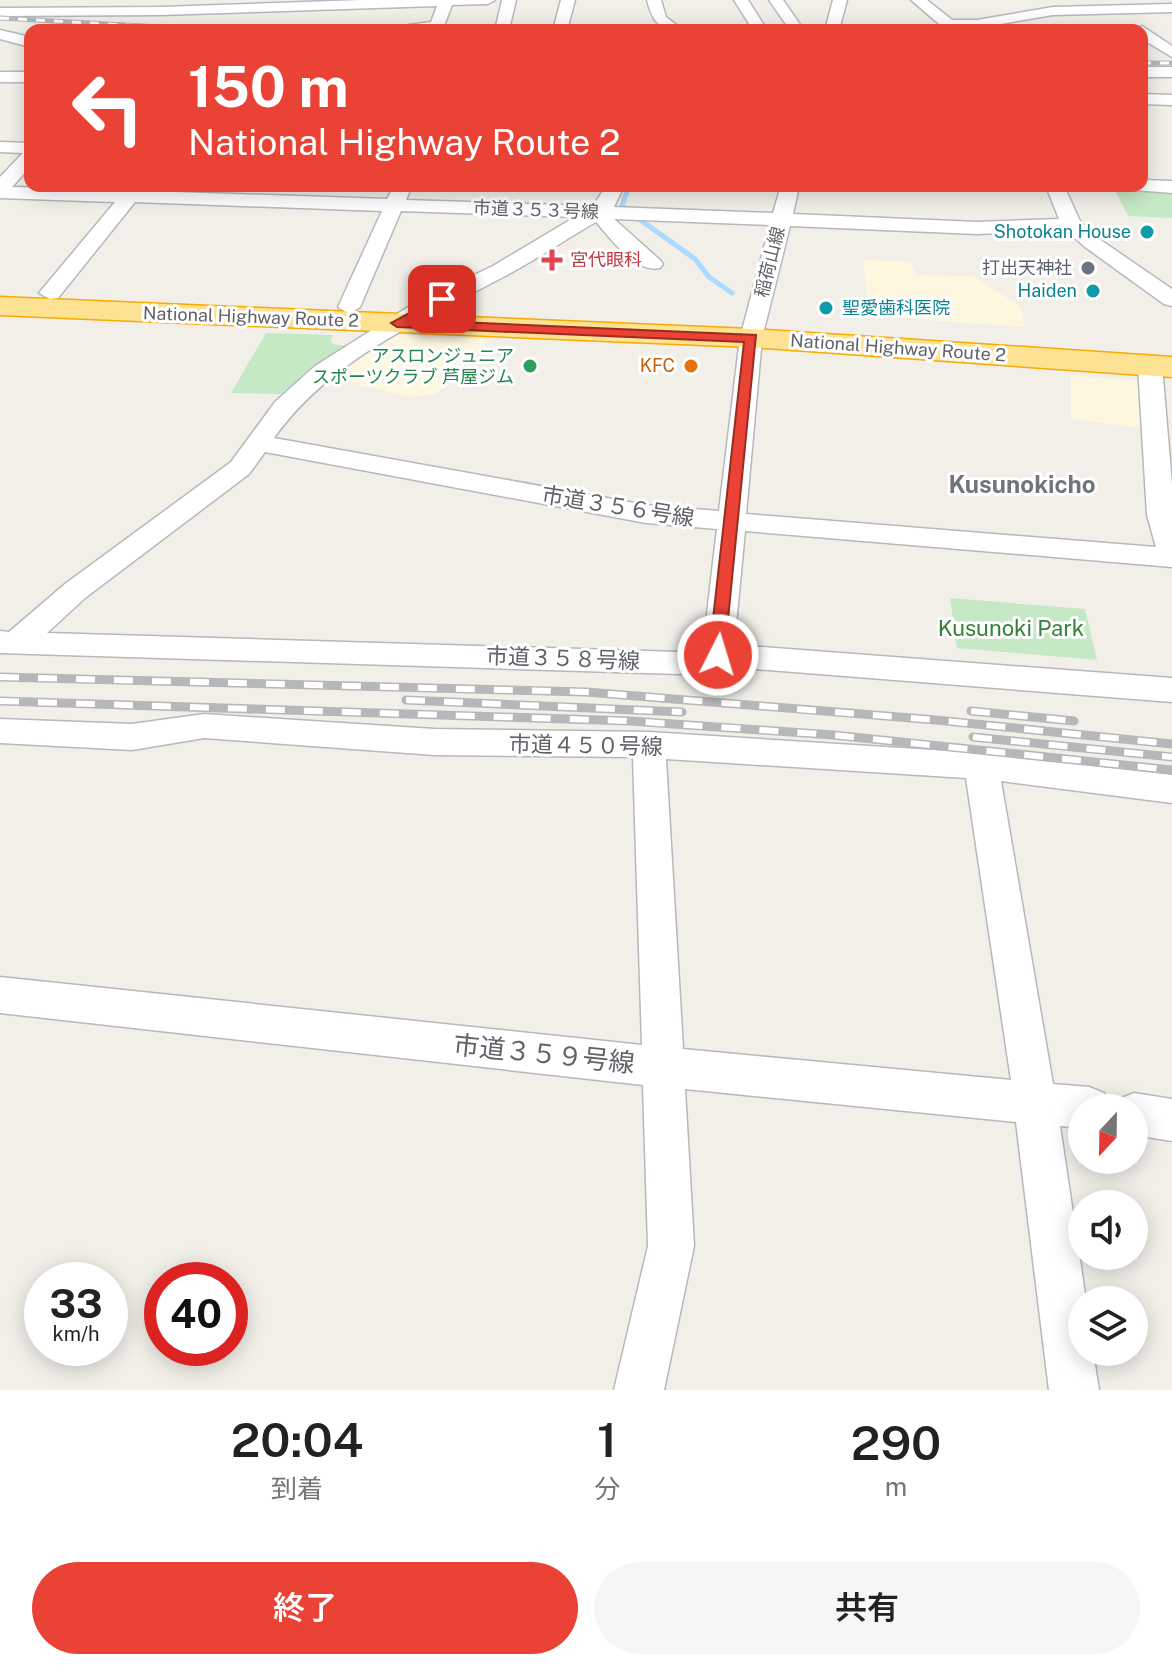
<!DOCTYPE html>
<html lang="ja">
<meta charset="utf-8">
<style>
body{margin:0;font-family:"Public Sans","Noto Sans JP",sans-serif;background:#f6f6f6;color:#222;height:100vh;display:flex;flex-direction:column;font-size:30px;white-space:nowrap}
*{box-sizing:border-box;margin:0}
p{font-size:26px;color:#767676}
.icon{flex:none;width:44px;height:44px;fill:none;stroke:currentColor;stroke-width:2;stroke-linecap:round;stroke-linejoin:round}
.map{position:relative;height:1390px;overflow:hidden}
.drawer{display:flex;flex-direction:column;background:#fff;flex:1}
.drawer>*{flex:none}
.guide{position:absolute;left:24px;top:24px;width:1124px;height:168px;border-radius:16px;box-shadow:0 4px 20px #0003;background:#ea4335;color:#fff;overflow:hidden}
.needle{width:52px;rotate:202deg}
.fabs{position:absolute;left:1068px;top:1094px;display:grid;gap:16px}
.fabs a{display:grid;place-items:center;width:80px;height:80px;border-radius:50%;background:#fff;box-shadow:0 4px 20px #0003;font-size:40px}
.speed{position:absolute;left:24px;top:1262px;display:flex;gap:16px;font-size:40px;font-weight:700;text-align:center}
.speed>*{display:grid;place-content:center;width:104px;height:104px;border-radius:50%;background:#fff;box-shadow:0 4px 20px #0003;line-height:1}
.speed small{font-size:20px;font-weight:400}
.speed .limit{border:12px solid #d22;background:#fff;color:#111}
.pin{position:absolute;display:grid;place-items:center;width:68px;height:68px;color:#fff;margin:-34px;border-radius:16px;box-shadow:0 4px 12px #0006}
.me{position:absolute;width:88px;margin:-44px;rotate:5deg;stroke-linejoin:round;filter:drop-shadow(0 0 6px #0008)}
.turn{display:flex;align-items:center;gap:28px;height:168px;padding:0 32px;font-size:36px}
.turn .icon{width:104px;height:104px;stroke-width:2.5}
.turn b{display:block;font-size:56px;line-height:68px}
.eta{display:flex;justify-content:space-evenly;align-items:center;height:136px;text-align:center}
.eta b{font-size:48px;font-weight:600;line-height:56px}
.action{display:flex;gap:16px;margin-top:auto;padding:16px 32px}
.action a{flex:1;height:92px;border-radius:48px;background:#ea4335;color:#fff;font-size:32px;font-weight:600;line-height:92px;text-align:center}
.action a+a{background:#f6f6f6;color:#222}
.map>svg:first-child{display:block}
</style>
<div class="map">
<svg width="1172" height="1390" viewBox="0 0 1172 1390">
<rect width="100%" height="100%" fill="#f1efe8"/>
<!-- commercial -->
<path fill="#fef7e0" d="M863 260 911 262 915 275 973 276 1021 307 1025 327 869 316Z
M399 335 490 339 436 394 412 397 327 378 389 336Z
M1071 375 1141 381V428L1071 419Z"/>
<!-- green -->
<path fill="#c5e8c5" d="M1115 190 1172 192V218L1128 216Z
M266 333 333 335 330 341 333 344 348 346 281 394 231 393Z
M950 598 1085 609 1097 660 957 648Z"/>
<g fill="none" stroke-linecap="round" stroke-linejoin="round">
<!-- stream -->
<path stroke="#aadaff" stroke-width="5" d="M627 209 622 205 629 186
M639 219 695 259 709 277 732 293"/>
<!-- minor casing -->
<g stroke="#b5b8bc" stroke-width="3">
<path id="minor" d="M361 0H495L488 4 452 5 444 26 439 30H395L402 26 431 22 437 6 161 15 0 16V8L161 7Z
M502 0H516L509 30H495Z
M561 0H575L567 30H553Z
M647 0H661L666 17 683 30C659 30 653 23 647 0Z
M734 0H748L767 30H753Z
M769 0H783L804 30H790Z
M833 0H847L839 30H825Z
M911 0H927L952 20H977L1053 7 1172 4V12L1053 15 977 28 946 30Z
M1142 26 1172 46V57L1142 39V30H1135Z
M0 30 30 37V47L0 39Z
M1142 67H1172V77H1142Z
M0 72H30V82H0Z
M1142 94 1172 95V105L1142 104Z
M0 142 30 143V167L12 187 124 190 128 186H147L144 191 387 199 394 186H408L410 190 406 200 593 206 606 186H624L614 207 773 213 781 186H799L793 214 977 222 1059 219 1046 186H1064L1080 221 1099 239 1172 289V306L1164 304 1085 247 1066 230 977 234 790 226 762 338 746 514 1156 547 1147 515 1138 366 1142 361H1158L1162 366 1172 484V567L745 531 734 645 1172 678V702L718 666 679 674 0 653V631L9 632 65 584 231 462 275 402 315 366 413 304 493 266 575 217 401 211 360 307 349 314 338 307 382 211 135 202 58 298 50 299 39 293 115 202 0 198V177L23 153 0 152ZM614 219 770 225 740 338 719 511 646 505 274 438C331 358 423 320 507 275 537 259 566 239 596 222 610 238 637 274 660 268L663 264 660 260ZM265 452 646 523 717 529 703 647 679 652 47 633 85 598 249 474Z
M1142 180 1172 181V193L1135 190 1133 186H1142Z
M204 714 434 729 649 732 981 753 1172 775V803L1001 781 1053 1084 1089 1087 1104 1093 1110 1108H1082V1128L1060 1126 1086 1300H1082V1352H1093L1099 1390H1049L1016 1122 685 1089 694 1246 664 1390H614L648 1246 643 1085 0 1013V977L642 1045 633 757 434 755 204 738 132 750 0 743V719L132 724ZM666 759 966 778 1011 1080 683 1049Z
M1134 1093 1172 1099V1141L1134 1135V1108H1115L1119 1099Z"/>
</g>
<!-- highway casing -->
<g stroke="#f9ab00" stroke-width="3">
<path id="highway" d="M0 297 751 329 1172 357V377L751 347 0 315Z"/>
</g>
<!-- minor -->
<use href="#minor" fill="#fff" fill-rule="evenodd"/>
<!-- highway -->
<use href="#highway" fill="#fde293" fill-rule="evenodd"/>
<!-- rail-far1 casing -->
<g stroke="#b6b7b8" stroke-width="5">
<path id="rail-far1" d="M0 18 214 30
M1142 63H1172"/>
</g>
<!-- rail casing -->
<g stroke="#b6b7b8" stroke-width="9">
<path id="rail" d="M0 677 586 692 936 720 1172 744
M406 700 682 712
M0 701 630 721 833 735 1172 770
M971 711 1074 721
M973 737 1172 757"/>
</g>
<!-- rail-far1 -->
<use href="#rail-far1" stroke="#fff" stroke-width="3" stroke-dasharray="9" stroke-linecap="butt"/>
<!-- rail -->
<use href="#rail" stroke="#fff" stroke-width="6" stroke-dasharray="19" stroke-linecap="butt"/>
</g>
<!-- route -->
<path fill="#ea4335" stroke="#982c22" stroke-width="2" d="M442 295 446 296V301L413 320 756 335 724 660 718 661 709 655 744 342 397 327 391 323Z"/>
<!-- markers -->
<g fill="#0f9aa8" stroke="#fff" stroke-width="3">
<circle cx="1147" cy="232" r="8"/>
<circle cx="1093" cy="291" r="8"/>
<circle cx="826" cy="308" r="8"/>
</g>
<path fill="#e0444e" stroke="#fff" stroke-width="3" d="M548 248h8v8h8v8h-8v8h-8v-8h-8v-8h8z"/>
<circle fill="#6b7280" stroke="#fff" stroke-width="3" cx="1088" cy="268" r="8"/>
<circle fill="#2e9e5b" stroke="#fff" stroke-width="3" cx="530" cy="366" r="8"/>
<circle fill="#e8710a" stroke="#fff" stroke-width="3" cx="691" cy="366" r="8"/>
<g text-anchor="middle" stroke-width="6" stroke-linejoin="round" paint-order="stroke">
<!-- far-street labels -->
<g font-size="18" fill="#5f6368" stroke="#fff">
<text transform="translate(536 210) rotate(2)" y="6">市道３５３号線</text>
<text transform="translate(770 262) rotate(-76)" y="6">稲荷山線</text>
<text transform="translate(251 317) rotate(2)" y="6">National Highway Route 2</text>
<text transform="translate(898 348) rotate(4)" y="6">National Highway Route 2</text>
</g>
<!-- far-culture labels -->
<g font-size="18" fill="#0d838f" stroke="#fff" text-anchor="end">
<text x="1131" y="238">Shotokan House</text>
<text x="1077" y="297">Haiden</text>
<text x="842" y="314" text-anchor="start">聖愛歯科医院</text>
</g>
<!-- far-health labels -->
<g font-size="18" fill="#be3a42" stroke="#fff" text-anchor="start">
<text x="570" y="266">宮代眼科</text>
</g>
<!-- far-worship labels -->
<g font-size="18" fill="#5b616d" stroke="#fff" text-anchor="end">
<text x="1072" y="274">打出天神社</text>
</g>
<!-- far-leisure labels -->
<g font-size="18" fill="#27864d" stroke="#fff" text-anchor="end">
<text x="514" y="362">アスロンジュニア<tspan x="514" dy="21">スポーツクラブ 芦屋ジム</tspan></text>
</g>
<!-- far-food labels -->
<g font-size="18" fill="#c56008" stroke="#fff" text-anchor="end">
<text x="675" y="372">KFC</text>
</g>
<!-- street labels -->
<g font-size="22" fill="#5f6368" stroke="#fff">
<text transform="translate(618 506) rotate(9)" y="8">市道３５６号線</text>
<text transform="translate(563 658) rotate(2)" y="8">市道３５８号線</text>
<text transform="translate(586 745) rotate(1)" y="8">市道４５０号線</text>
</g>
<!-- park labels -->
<g font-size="22" fill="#348238" stroke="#fff">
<text x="1011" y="636">Kusunoki Park</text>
</g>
<!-- neighbourhood labels -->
<g font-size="24" font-weight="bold" fill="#70757a" stroke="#fff">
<text x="1022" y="493">Kusunokicho</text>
</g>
<!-- near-street labels -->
<g font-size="26" fill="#5f6368" stroke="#fff">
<text transform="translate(544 1054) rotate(6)" y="9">市道３５９号線</text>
</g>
</g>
</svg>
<div class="fabs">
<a><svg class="needle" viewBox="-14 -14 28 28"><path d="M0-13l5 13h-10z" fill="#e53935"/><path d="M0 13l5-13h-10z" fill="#767676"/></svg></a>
<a><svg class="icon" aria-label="sound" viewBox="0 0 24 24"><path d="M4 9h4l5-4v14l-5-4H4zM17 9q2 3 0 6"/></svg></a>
<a><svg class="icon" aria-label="layers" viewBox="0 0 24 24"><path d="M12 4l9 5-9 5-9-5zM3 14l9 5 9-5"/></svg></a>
</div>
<div class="speed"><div>33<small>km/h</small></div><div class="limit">40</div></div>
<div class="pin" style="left:442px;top:299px;background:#d93025"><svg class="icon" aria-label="arrive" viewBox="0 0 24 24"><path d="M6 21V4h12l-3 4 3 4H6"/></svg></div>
<svg class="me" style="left:718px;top:655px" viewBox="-20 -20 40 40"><circle r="17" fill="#ea4335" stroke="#fff" stroke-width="3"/><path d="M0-11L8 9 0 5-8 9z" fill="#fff"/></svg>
<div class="guide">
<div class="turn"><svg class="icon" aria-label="left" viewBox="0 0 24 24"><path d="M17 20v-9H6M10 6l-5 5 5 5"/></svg><div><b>150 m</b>National Highway Route 2</div></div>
</div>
</div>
<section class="drawer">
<div class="eta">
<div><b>20:04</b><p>到着</p></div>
<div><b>1</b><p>分</p></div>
<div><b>290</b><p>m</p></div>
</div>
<div class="action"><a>終了</a><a>共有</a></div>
</section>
